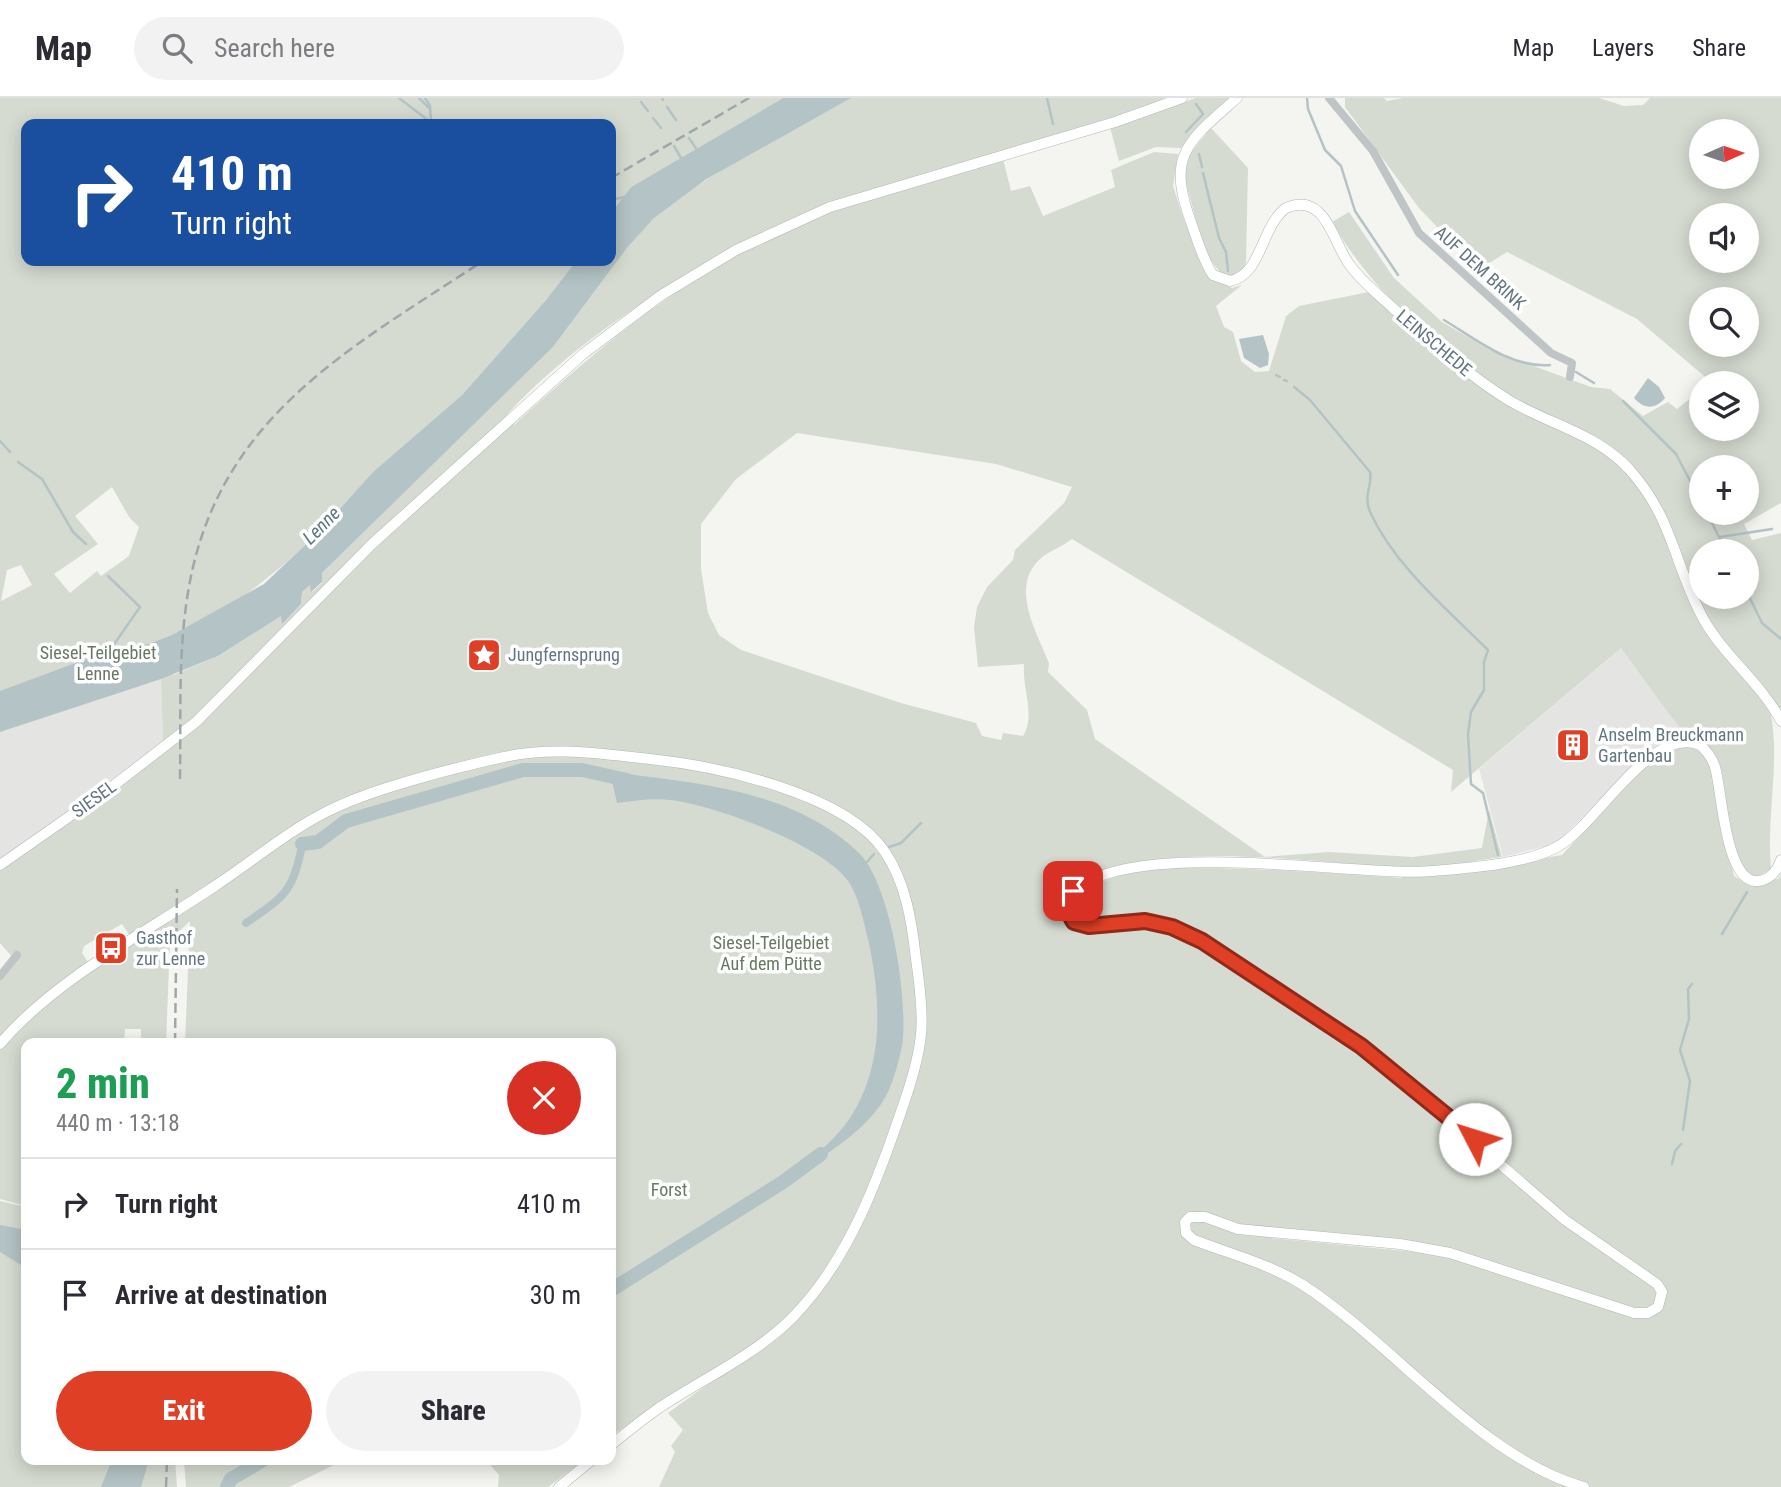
<!DOCTYPE html>
<meta charset="utf-8">
<style>
body{margin:0;font-family:"Roboto Condensed",sans-serif;background:#f2f2f3;color:#2b2b33;height:100vh;display:flex;flex-direction:column;font-size:26px;white-space:nowrap}
*{box-sizing:border-box;margin:0}
p{font-size:23px;color:#7c7c81}
.icon{flex:none;width:38px;height:38px;fill:none;stroke:currentColor;stroke-width:2;stroke-linecap:round;stroke-linejoin:round}
.map{position:relative;flex:1;overflow:hidden}
.sheet{position:absolute;left:21px;top:940px;width:595px;height:427px;display:flex;flex-direction:column;background:#fff;border-radius:14px;box-shadow:0 4px 18px #0003}
.sheet>*{flex:none}
.top-card{position:absolute;left:21px;top:21px;width:595px;height:147px;border-radius:14px;box-shadow:0 4px 18px #0003;background:#1a4fa0;color:#fff;overflow:hidden}
.needle{width:46px;rotate:87deg}
.tools{position:absolute;left:1689px;top:21px;display:grid;gap:14px}
.tools a{display:grid;place-items:center;width:70px;height:70px;border-radius:50%;background:#fff;box-shadow:0 4px 18px #0003;font-size:35px}
.pin{position:absolute;display:grid;place-items:center;width:60px;height:60px;color:#fff;margin:-30px;border-radius:14px;box-shadow:0 4px 10px #0006}
.me{position:absolute;width:77px;margin:-38px;rotate:310deg;stroke-linejoin:round;filter:drop-shadow(0 0 5px #0008)}
.turn{display:flex;align-items:center;gap:24px;height:147px;padding:0 35px;font-size:32px}
.turn .icon{width:91px;height:91px;stroke-width:2.5}
.turn b{display:block;font-size:49px;line-height:60px}
.round{display:grid;place-items:center;flex:none;width:74px;height:74px;border-radius:37px;background:#f2f2f3}
.headline{display:flex;align-items:center;justify-content:space-between;height:119px;padding:0 35px}
h1{font-size:42px;font-weight:800;line-height:52px;color:#1e9e55}
.primary-button{display:flex;gap:14px;margin-top:auto;padding:14px 35px}
.primary-button a{flex:1;height:80px;border-radius:42px;background:#de3f25;color:#fff;font-size:28px;font-weight:800;line-height:80px;text-align:center}
.primary-button a+a{background:#f2f2f3;color:#2b2b33}
ul{padding:0;list-style:none}
li{display:flex;align-items:center;gap:21px;height:91px;padding:0 35px;border-top:2px solid #e1e1e2}
li div{flex:1}
li b{display:block;font-size:26px}
li em{font-style:normal}
header{display:flex;align-items:center;gap:42px;box-sizing:border-box;height:98px;padding:0 35px;background:#fff;border-bottom:2px solid #e1e1e2}
header strong{font-size:33px}
nav{display:flex;gap:38px;margin-inline-start:auto;font-size:24px}
.search{width:490px;height:63px;background:#f2f2f3;display:flex;align-items:center;gap:18px;box-sizing:border-box;padding:0 24px;border-radius:38px;color:#7c7c81;font-size:26px}
.map>svg:first-child{display:block}
</style>
<header>
<strong>Map</strong>
<div class="search"><svg class="icon" aria-label="search" viewBox="0 0 24 24"><circle cx="10" cy="10" r="6"/><path d="M15 15l6 6"/></svg>Search here</div>
<nav><a>Map</a><a>Layers</a><a>Share</a></nav>
</header>
<div class="map">
<svg width="1781" height="1389" viewBox="0 0 1781 1389">
<rect width="100%" height="100%" fill="#f4f4f0"/>
<!-- built -->
<path fill="#e4e5e3" d="M1621 550 1685 635 1659 646 1635 665 1556 746 1503 759 1479 671Z
M161 581 163 644 78 713 0 767V634Z"/>
<!-- green -->
<path fill="#d5dbd1" fill-rule="evenodd" d="M0 0H783L631 89 611 115V26H26V163H576L546 202 462 297 373 374 319 434 287 464 243 499 174 536 173 577 218 558 282 517V525L301 506 302 494 310 486 312 494 322 485V475L553 249 627 150 654 120 677 100 753 53 851 0H1165L1115 20 829 105C724 148 580 234 505 319L514 327C599 249 684 178 790 129 857 98 932 82 1003 61L1011 93 1030 88 1043 118 1115 89 1111 72 1154 54 1178 56 1173 88 1183 119 1198 157 1215 182 1232 190 1242 187 1216 208 1224 229 1233 234 1241 263 1255 274 1269 273 1286 218 1299 208 1369 194 1461 275 1513 309C1446 255 1375 199 1332 124L1349 114 1394 180 1442 224 1490 252 1591 289 1610 291 1643 318 1668 304 1677 311 1701 292V331H1746V285H1709L1710 283 1637 221 1507 154 1478 172 1419 110 1345 9V0H1384L1387 3 1403 0H1599L1624 8 1643 7 1650 0H1781V405L1744 426 1752 442 1781 435V619L1770 611C1781 663 1766 717 1771 771L1755 780C1726 765 1729 701 1721 672 1711 636 1696 649 1682 632 1661 606 1641 577 1621 550L1451 694 1453 672 1072 441C1062 449 1048 453 1039 462 1010 490 1037 535 1049 565L1048 574 1087 612 1095 641 1265 759 1329 754 1413 759 1482 750 1489 712 1502 759C1470 763 1434 772 1402 770 1320 766 1118 732 1062 802V812L1067 822 1083 832 1145 826 1187 840 1333 932 1395 986 1398 977 1405 976 1332 922 1205 838 1186 828 1143 817 1081 821 1074 814C1067 787 1135 773 1156 770 1175 767 1196 770 1215 770 1277 771 1340 776 1402 780L1404 777 1470 772 1562 757 1639 674 1665 653 1688 647 1705 657 1713 672 1734 778C1752 789 1760 789 1779 780L1781 776V1389H659L675 1354 671 1348 683 1332 668 1315 795 1223 844 1141C828 1166 812 1193 792 1215 748 1262 666 1300 611 1338V945H185L190 823 170 842 166 945H141V931H125L124 945H26V1108L0 1101V878L14 861 0 845V771L163 644 161 581 0 634ZM1701 33H1746V79H1701ZM1701 117H1746V163H1701ZM1701 201H1746V247H1701ZM797 335 996 366 1072 389 1064 405 1015 452 1013 462 987 489 977 509 974 529 978 569 1024 566C1022 592 1036 618 1023 638L1003 635 1001 642 982 638 976 625 901 605 741 552 719 537 708 515 701 471V426L736 381ZM1700 367 1746 369V415H1716V426L1711 415H1701V382L1697 383ZM112 389 129 419 139 429 129 458 101 478 97 473 70 495 54 476 98 446 75 418ZM1701 453H1746V499H1701ZM21 467 32 487 1 503 7 472ZM122 826 133 842 92 870 82 855 84 848ZM1272 1131 1430 1146 1427 1155 1271 1140Z
M1196 0H1230L1201 26 1181 50 1156 49 1119 63 1110 29Z
M1211 30 1248 70 1246 163 1244 175 1236 181 1220 174 1205 155 1184 78 1188 58Z
M0 1103 26 1109V1362H175L177 1389H0Z
M184 1362H344L289 1389H186Z
M486 1362H584L548 1389H498L499 1377Z"/>
<!-- water -->
<path fill="#b4c3c5" d="M783 0H851L705 82 654 120 627 150 553 249 322 475V484L311 494 310 487 302 494 301 506 282 526 281 518 218 558 161 581 0 634V593L116 550 149 546 172 537 264 486 319 434 373 374 462 297 546 202 576 163H611V115L631 89Z
M1263 237 1269 256 1268 267 1260 270 1244 260 1239 241Z
M1648 280 1659 289 1665 300C1655 312 1644 311 1634 300Z
M610 674C696 685 792 691 859 755 891 786 909 905 902 948 899 963 894 981 888 994 872 1027 836 1050 807 1069L806 1066C821 1052 838 1038 850 1020 885 967 881 900 868 841 863 821 858 792 843 777 812 744 715 707 670 702 652 700 635 703 617 705Z
M0 1127 26 1132V1179L21 1167 0 1154Z
M112 1362H149L141 1389H101Z"/>
<g fill="none" stroke-linecap="round" stroke-linejoin="round">
<!-- stream -->
<path stroke="#b4c3c5" stroke-width="2.5" d="M399 0 433 26
M419 0 429 10
M425 0 430 8 431 23
M662 0 663 2
M1047 0 1053 26
M1307 0 1308 11 1325 52 1341 68 1355 113 1398 177
M641 4 648 13
M667 9 676 22
M653 20 661 30
M1186 34 1203 16 1196 6
M689 40 697 52
M674 48 681 60
M1199 56 1202 69
M1203 75 1219 140 1226 154 1228 173
M611 102 624 99
M528 163H530
M1444 222C1477 242 1511 270 1550 267
M1576 274 1594 285
M1276 277 1280 279
M1284 282 1287 283
M1294 289 1310 302 1370 374C1373 388 1362 397 1371 416 1396 469 1447 511 1488 552L1484 564V592L1471 614 1468 636 1471 686 1483 695 1498 757
M1623 303 1676 356 1701 404
M0 343 10 354
M18 364 42 381 73 434 86 446
M1707 415 1726 453
M1720 439 1772 431
M1746 492 1762 525 1781 541
M108 555 140 509 108 478
M889 749 901 745 921 725
M867 764 874 756
M1722 836 1747 794
M1683 1032 1690 983 1680 952 1689 921 1688 891 1692 886
M1672 1066 1675 1053 1681 1046"/>
<!-- canal -->
<path stroke="#b4c3c5" stroke-width="8" d="M246 825C288 796 292 794 303 744"/>
<!-- river -->
<path stroke="#b4c3c5" stroke-width="14" d="M302 746 318 744 346 723 523 672H582L627 682
M611 1192 783 1084 821 1056
M227 1389 231 1381 263 1362"/>
<!-- major casing -->
<g stroke="#b2b7ba" stroke-width="11">
<path id="major" d="M1237 0C1186 45 1166 57 1192 127 1198 144 1203 162 1213 177L1230 183C1262 177 1261 128 1286 110 1325 93 1333 144 1349 166 1361 183 1379 197 1394 211 1431 244 1468 277 1510 303 1551 327 1595 335 1629 371 1674 421 1674 468 1704 522 1725 559 1761 585 1781 623
M0 767 113 688 196 624 372 446 583 256 660 198 736 152 830 109 1115 24 1182 0
M0 946C54 882 145 835 215 788 253 763 289 732 330 712 375 690 454 670 504 659 552 648 601 656 650 661 716 668 846 695 885 754 906 785 912 825 916 861 925 923 925 944 904 1005 879 1079 850 1160 794 1218 756 1257 704 1280 659 1310 642 1322 627 1334 611 1347
M559 1389 592 1362
M1584 1389C1482 1361 1393 1245 1303 1187 1270 1166 1230 1156 1194 1142L1186 1135 1185 1124 1190 1119H1205L1238 1131 1400 1146 1450 1155 1634 1215H1648L1658 1209 1662 1194 1657 1186 1565 1122 1379 962 1221 855 1186 835 1159 825 1129 822 1089 828 1078 826 1069 818 1067 802C1110 734 1358 780 1433 773 1469 770 1526 766 1557 749 1597 727 1651 626 1700 647 1707 653 1712 660 1715 669 1722 692 1725 786 1758 783 1770 782 1777 773 1781 762"/>
</g>
<!-- minor -->
<path stroke="#bfc4c6" stroke-width="8" d="M1329 0 1373 53 1419 135 1551 255 1572 265 1570 279
M0 878 17 857"/>
<!-- major -->
<use href="#major" stroke="#fff" stroke-width="10"/>
<!-- rail -->
<path stroke="#a0a7ab" stroke-width="2.5" stroke-dasharray="10 5" stroke-linecap="butt" d="M611 80 749 0
M180 681C181 622 178 560 187 501 213 322 346 253 483 163
M175 945 177 791
M166 1389 167 1362"/>
</g>
<g fill="none" stroke-linecap="round" stroke-linejoin="round">
<!-- route casing -->
<g stroke="#902918" stroke-width="18">
<path id="route" d="M1073 793 1066 810 1074 824 1089 828 1145 823 1172 829 1202 843 1361 948 1475 1041"/>
</g>
<!-- route -->
<use href="#route" stroke="#de3f25" stroke-width="12"/>
</g>
<!-- icons -->
<defs>
<g id="sight-square" transform="scale(1.75)"><rect x="-9" y="-9" width="18" height="18" rx="4" fill="#de3f25" stroke="#fff"/><path d="M0-6L1.8-2.2L6-1.7L2.9 1.2L3.7 5.4L0 3.3L-3.7 5.4L-2.9 1.2L-6-1.7L-1.8-2.2Z" fill="#fff"/></g>
<g id="building-square" transform="scale(1.75)"><rect x="-9" y="-9" width="18" height="18" rx="4" fill="#de3f25" stroke="#fff"/><path d="M-4-6H4V6H1V3H-1V6H-4ZM-2.5-4.3h1.7v1.8h-1.7ZM.8-4.3h1.7v1.8H.8ZM-2.5-1h1.7V.8h-1.7ZM.8-1h1.7V.8H.8Z" fill="#fff"/></g>
<g id="bus-square" transform="scale(1.75)"><rect x="-9" y="-9" width="18" height="18" rx="4" fill="#de3f25" stroke="#fff"/><path d="M-5-6H5V4H4V6H2V4H-2V6H-4V4H-5ZM-3.5-4V0h7V-4ZM-3.5 1.2v1.5H-2V1.2ZM2 1.2v1.5H3.5V1.2Z" fill="#fff"/></g>
</defs>
<g fill-rule="evenodd">
<use href="#sight-square" x="484" y="557"/>
<use href="#building-square" x="1573" y="647"/>
<use href="#bus-square" x="111" y="850"/>
</g>
<g text-anchor="middle" stroke-width="7" stroke-linejoin="round" paint-order="stroke">
<!-- street labels -->
<g font-size="18" fill="#637680" stroke="#fff">
<text transform="translate(1480 170) rotate(42)" y="6">AUF DEM BRINK</text>
<text transform="translate(1434 245) rotate(40)" y="6">LEINSCHEDE</text>
<text transform="translate(94 701) rotate(-36)" y="6">SIESEL</text>
</g>
<!-- park labels -->
<g font-size="18" fill="#687862" stroke="#fff">
<text x="98" y="561">Siesel-Teilgebiet<tspan x="98" dy="21">Lenne</tspan></text>
<text x="771" y="851">Siesel-Teilgebiet<tspan x="771" dy="21">Auf dem Pütte</tspan></text>
<text x="669" y="1098">Forst</text>
</g>
<!-- poi labels -->
<g font-size="18" fill="#637680" stroke="#fff" text-anchor="start">
<text x="508" y="563">Jungfernsprung</text>
<text x="1598" y="643">Anselm Breuckmann<tspan x="1598" dy="21">Gartenbau</tspan></text>
<text x="136" y="846">Gasthof<tspan x="136" dy="21">zur Lenne</tspan></text>
</g>
<!-- water labels -->
<g font-size="19" font-style="italic" fill="#5f787e" stroke="#fff">
<text transform="translate(321 427) rotate(-45)" y="7">Lenne</text>
</g>
</g>
</svg>
<div class="tools">
<a><svg class="needle" viewBox="-14 -14 28 28"><path d="M0-13l5 13h-10z" fill="#e53935"/><path d="M0 13l5-13h-10z" fill="#7c7c81"/></svg></a>
<a><svg class="icon" aria-label="sound" viewBox="0 0 24 24"><path d="M4 9h4l5-4v14l-5-4H4zM17 9q2 3 0 6"/></svg></a>
<a><svg class="icon" aria-label="search" viewBox="0 0 24 24"><circle cx="10" cy="10" r="6"/><path d="M15 15l6 6"/></svg></a>
<a><svg class="icon" aria-label="layers" viewBox="0 0 24 24"><path d="M12 4l9 5-9 5-9-5zM3 14l9 5 9-5"/></svg></a>
<a>+</a>
<a>−</a>
</div>
<div class="pin" style="left:1073px;top:793px;background:#d93025"><svg class="icon" aria-label="arrive" viewBox="0 0 24 24"><path d="M6 21V4h12l-3 4 3 4H6"/></svg></div>
<svg class="me" style="left:1475px;top:1041px" viewBox="-20 -20 40 40"><circle r="19" fill="#fff"/><path d="M0-13L10 11 0 6-10 11z" fill="#de3f25"/></svg>
<div class="top-card">
<div class="turn"><svg class="icon" aria-label="right" viewBox="0 0 24 24"><path d="M7 20v-9h11M14 6l5 5-5 5"/></svg><div><b>410 m</b>Turn right</div></div>
</div>
<section class="sheet">
<div class="headline"><div><h1>2 min</h1><p>440 m · 13:18</p></div><a class="round" style="background:#d93025;color:#fff"><svg class="icon" aria-label="close" viewBox="0 0 24 24"><path d="M6 6l12 12M18 6L6 18"/></svg></a></div>
<ul>
<li><svg class="icon" aria-label="right" viewBox="0 0 24 24"><path d="M7 20v-9h11M14 6l5 5-5 5"/></svg><div><b>Turn right</b></div><em>410 m</em></li>
<li><svg class="icon" aria-label="arrive" viewBox="0 0 24 24"><path d="M6 21V4h12l-3 4 3 4H6"/></svg><div><b>Arrive at destination</b></div><em>30 m</em></li>
</ul>
<div class="primary-button"><a>Exit</a><a>Share</a></div>
</section>
</div>
